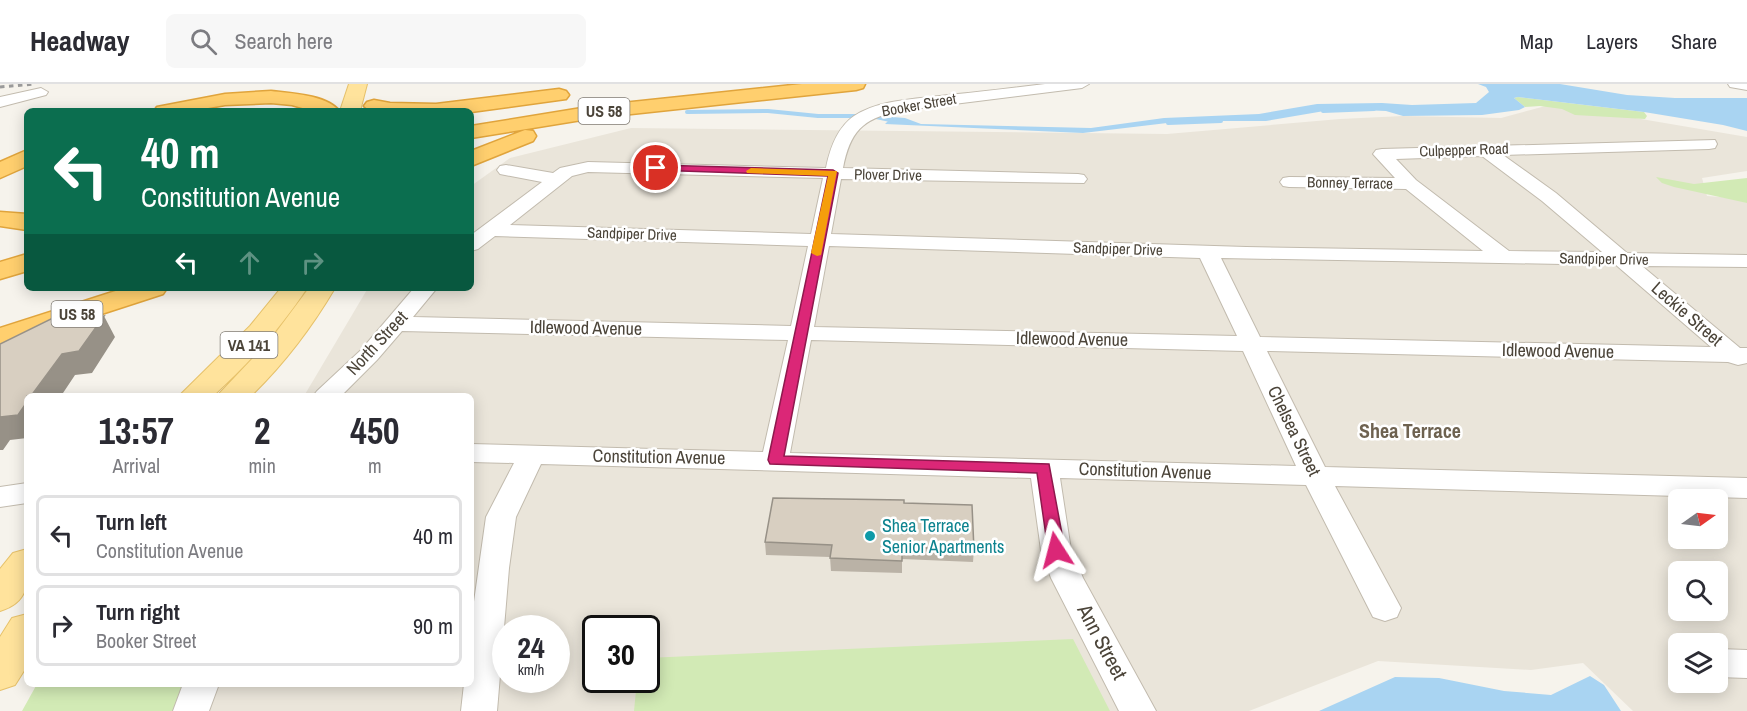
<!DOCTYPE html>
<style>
body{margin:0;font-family:"Archivo Narrow",sans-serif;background:#f7f7f7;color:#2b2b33;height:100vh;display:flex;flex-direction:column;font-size:22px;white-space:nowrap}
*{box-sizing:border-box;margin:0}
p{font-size:20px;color:#7c7c81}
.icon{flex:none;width:33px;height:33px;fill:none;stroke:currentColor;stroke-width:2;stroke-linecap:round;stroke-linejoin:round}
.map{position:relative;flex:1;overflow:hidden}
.sheet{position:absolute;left:24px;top:309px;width:450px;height:294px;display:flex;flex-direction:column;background:#fff;border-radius:9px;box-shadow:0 3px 15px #0003}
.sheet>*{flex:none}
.top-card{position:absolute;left:24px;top:24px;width:450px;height:183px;border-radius:9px;box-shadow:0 3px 15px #0003;background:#0b6e4f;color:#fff;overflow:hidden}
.needle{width:39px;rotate:76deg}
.fabs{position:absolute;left:1668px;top:405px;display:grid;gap:12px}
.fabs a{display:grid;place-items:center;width:60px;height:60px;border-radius:9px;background:#fff;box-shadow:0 3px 15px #0003;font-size:30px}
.speed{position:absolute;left:492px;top:531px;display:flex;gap:12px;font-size:30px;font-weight:700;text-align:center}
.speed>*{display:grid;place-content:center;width:78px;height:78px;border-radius:50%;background:#fff;box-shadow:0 3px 15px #0003;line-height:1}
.speed small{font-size:15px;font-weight:400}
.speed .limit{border:3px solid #111;border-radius:9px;background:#fff;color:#111}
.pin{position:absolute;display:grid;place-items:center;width:51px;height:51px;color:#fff;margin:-26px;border:3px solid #fff;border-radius:50%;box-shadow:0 2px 6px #0007}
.me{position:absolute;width:66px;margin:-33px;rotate:351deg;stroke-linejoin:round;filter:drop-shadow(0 0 4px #0008)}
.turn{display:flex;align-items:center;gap:21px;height:126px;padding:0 18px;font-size:27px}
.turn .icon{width:78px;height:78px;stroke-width:2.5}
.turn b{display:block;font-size:42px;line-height:51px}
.lanes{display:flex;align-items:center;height:57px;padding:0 18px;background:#0003;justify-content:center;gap:30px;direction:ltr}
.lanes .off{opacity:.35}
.eta{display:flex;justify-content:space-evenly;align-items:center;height:102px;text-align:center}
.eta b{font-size:36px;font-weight:700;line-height:42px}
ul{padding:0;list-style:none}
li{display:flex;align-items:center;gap:18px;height:81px;margin:0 12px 9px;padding:0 6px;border:3px solid #e1e1e2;border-radius:9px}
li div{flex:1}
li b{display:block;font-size:22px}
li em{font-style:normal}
header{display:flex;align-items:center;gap:36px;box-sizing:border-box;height:84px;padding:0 30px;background:#fff;border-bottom:2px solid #e1e1e2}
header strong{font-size:28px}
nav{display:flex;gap:33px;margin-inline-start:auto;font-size:21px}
.search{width:420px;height:54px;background:#f7f7f7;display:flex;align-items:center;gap:15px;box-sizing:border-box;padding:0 21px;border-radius:9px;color:#7c7c81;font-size:22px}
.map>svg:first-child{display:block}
</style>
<header>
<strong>Headway</strong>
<div class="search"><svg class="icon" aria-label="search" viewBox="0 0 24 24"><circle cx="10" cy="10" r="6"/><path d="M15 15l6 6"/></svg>Search here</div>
<nav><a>Map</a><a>Layers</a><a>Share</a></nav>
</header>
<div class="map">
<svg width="1747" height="627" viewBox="0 0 1747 627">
<rect width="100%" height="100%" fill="#f6f3ec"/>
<!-- residential -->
<path fill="#eae5da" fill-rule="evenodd" d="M1553 20 1747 53V87L1702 94 1707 112 1747 115V627H1633L1583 579 1531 586 1378 577 1249 627H182L193 600H471V312H304L368 204H471V102L510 74 631 44 1167 50 1340 35 1403 32 1501 34ZM1678 416H1718V454H1678ZM1678 488H1718V526H1678ZM506 544H556V596H506ZM596 544H646V596H596ZM1678 560H1718V598H1678Z"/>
<!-- green -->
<path fill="#d2eab5" d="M1518 13 1627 26 1644 28 1647 32 1645 35 1575 31 1562 25 1540 22 1525 23 1514 14Z
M1656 93 1694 100 1747 94V119L1674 103 1662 99Z
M1073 555 1110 627H634L637 596H646L647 574Z
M37 600H186L176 627H22Z"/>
<!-- water -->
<path fill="#a9d4f2" d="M1478 0H1560L1627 11 1675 14H1747V47L1723 41 1644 28 1518 13 1514 14 1525 23 1519 26 1482 31 1403 32 1386 27 1336 25 1266 37H1184L1083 49 885 40 892 33 905 34 921 40 1091 44 1164 34 1259 30 1317 20 1382 19 1412 21 1476 19 1489 8 1486 3Z
M1590 592 1604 601 1621 627H1319L1395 593 1439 594 1504 607 1551 611Z"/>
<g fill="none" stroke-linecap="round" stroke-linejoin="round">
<!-- stream -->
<path stroke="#a9d4f2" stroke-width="4" d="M1323 27 1374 25
M687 28 768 27 818 32H856
M876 33 895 37
M1168 39 1221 37"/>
<!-- minor casing -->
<g stroke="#c2bbae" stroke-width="2">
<path id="minor" d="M1045 0H1089L1082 4 898 27C862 35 850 48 843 84L1078 90 1084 91 1087 95 1084 99 841 95 831 150 1246 163 1483 167 1406 105 1289 103 1283 102 1280 98 1283 94 1289 93 1395 94 1373 70 1376 66 1382 65 1715 56 1717 60 1715 64 1709 65 1503 71 1556 109 1627 169 1747 171V183L1642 182 1740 264H1747V279L1738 281 1728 278 1267 267 1325 383 1747 394V414L1335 402 1401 524 1397 533 1385 537 1373 533 1306 401 1060 394 1071 466 1083 494 1156 627H1119L1051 494 1041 466 1031 394 541 380 516 433 509 484 497 627H461L464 600H471V539L486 433 514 379 471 378V360L763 368 788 256 402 247 377 276 341 312H313L317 307 361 266 414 204H437L413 233 791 242 808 162 495 152 478 165 471 167V151L542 98 500 90 497 86 500 82 506 81 553 89 560 84 588 78 826 84C830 64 837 44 854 32 880 15 918 15 948 11 980 8 1013 4 1045 0ZM1482 72 1542 117 1602 168 1509 167 1416 96 1396 75ZM588 88 823 94 811 150 510 141 572 92ZM829 162 1200 174 1237 252 814 243ZM1221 174 1616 181 1711 263 1260 253ZM811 256 1243 267 1296 382 790 369Z
M1728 0H1747V6L1730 3Z
M41 4 48 8 46 11 0 23V13Z
M27 399V419L0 423V403Z
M1718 565 1747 566V594L1718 593Z
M183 600H219L209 627H173Z"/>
</g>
<!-- major casing -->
<g stroke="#e6c16a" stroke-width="2">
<path id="major" d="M349 0H367L360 27H340Z
M281 204H307C281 244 249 279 213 312H179L250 242Z
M309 204H335C312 243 284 280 251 312H217L271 255Z
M27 465C27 494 33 517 0 527V485L13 469Z
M27 530V582L15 601 0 606V553L12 534Z"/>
</g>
<!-- highway casing -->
<g stroke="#e0a43c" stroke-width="3">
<path id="highway" d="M802 0H865L863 4 856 6 594 34 471 54V42L594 22Z
M559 5 566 7 569 11 566 15 471 28 370 27 364 22 367 18 374 16 390 19 436 20Z
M271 7C288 9 328 11 339 27H313L292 21 271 19 225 21 191 27H154L157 23 225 10Z
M525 46 533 47 536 52 533 57 471 82V67Z
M27 66V82L0 94V78Z
M0 128 27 130V146L0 142Z
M27 170V187L0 195V178Z
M125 204H167L163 210 0 263V244Z"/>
</g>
<!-- minor -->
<use href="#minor" fill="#fff" fill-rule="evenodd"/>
<!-- major -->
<use href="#major" fill="#ffe39c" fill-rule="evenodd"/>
<!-- highway -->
<use href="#highway" fill="#ffcf6e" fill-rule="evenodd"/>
<!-- rail -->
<path stroke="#9a9a9a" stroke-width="3" stroke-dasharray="4.5 4.5" stroke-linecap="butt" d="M0 3 35 0"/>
</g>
<!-- wall -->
<path fill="#bab2a6" d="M904 419 974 466 973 478 902 475V489L831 487 830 473 766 471 765 458Z"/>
<!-- shaded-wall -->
<path fill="#979187" d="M104 232 115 253 92 289 75 291 61 312H31L62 270Z
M27 318V354L10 356 3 366H0V333Z"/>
<!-- building -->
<path fill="#d8cfc1" stroke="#979187" stroke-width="1.5" d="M61 230 86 237 104 232 79 267 62 270 31 312H27V318L18 331 0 333V260Z
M773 414 904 416V419L972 421 974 466 902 463V477L830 474 832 461 765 458Z"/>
<!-- route -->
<path fill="#db2777" stroke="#8e194d" stroke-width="1.5" d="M656 81 833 86 838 89 784 372 1049 380 1065 466 1062 470H1051L1048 466 1037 389 770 380 768 376 828 92 652 86 651 84Z"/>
<!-- slow -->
<path fill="#f59e0b" d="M751 84 837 87 821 171 817 172 811 169 828 92 747 89 746 87Z"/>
<!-- markers -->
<circle fill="#0f9aa8" stroke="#fff" stroke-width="2" cx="870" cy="452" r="6"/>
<g text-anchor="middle" stroke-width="5" stroke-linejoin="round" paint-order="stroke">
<!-- far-street labels -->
<g font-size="15" fill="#4b4439" stroke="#fff">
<text transform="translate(919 21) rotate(-10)" y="5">Booker Street</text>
<text transform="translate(1464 66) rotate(-2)" y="5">Culpepper Road</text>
<text transform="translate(888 91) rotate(1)" y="5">Plover Drive</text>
<text transform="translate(1350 99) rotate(1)" y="5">Bonney Terrace</text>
<text transform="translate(632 150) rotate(2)" y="5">Sandpiper Drive</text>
<text transform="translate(1118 165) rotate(2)" y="5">Sandpiper Drive</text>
<text transform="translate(1604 175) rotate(1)" y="5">Sandpiper Drive</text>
</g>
<!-- shield labels -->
<g fill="#fff" stroke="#817c74" stroke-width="1.5">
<rect x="578.5" y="14" width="51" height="26" rx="4.5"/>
<rect x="51.5" y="217" width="51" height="26" rx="4.5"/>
<rect x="220.5" y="248" width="57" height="26" rx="4.5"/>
</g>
<g font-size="16" font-weight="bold" fill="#4b4439">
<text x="604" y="33">US 58</text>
<text x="77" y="236">US 58</text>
<text x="249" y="267">VA 141</text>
</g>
<!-- street labels -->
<g font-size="18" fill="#4b4439" stroke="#fff">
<text transform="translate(1687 230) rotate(41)" y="6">Leckie Street</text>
<text transform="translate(586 244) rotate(1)" y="6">Idlewood Avenue</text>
<text transform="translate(1072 255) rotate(1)" y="6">Idlewood Avenue</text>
<text transform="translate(377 259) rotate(-47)" y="6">North Street</text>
<text transform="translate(1558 267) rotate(1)" y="6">Idlewood Avenue</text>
<text transform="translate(1294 347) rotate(64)" y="6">Chelsea Street</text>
<text transform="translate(659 373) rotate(1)" y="6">Constitution Avenue</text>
<text transform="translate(1145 387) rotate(2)" y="6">Constitution Avenue</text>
</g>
<!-- culture labels -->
<g font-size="18" fill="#0d838f" stroke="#fff" text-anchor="start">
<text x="882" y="448">Shea Terrace<tspan x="882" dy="21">Senior Apartments</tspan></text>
</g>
<!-- neighbourhood labels -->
<g font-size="20" font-weight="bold" fill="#6e6250" stroke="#fff">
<text x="1410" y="354">Shea Terrace</text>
</g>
<!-- near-street labels -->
<g font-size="21" fill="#4b4439" stroke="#fff">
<text transform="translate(1102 558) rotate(62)" y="7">Ann Street</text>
</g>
</g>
</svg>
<div class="fabs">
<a><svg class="needle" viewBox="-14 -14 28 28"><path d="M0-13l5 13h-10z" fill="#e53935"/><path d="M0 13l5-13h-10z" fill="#7c7c81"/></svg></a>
<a><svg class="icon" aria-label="search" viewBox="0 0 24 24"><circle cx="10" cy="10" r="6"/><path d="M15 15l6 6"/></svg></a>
<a><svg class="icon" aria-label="layers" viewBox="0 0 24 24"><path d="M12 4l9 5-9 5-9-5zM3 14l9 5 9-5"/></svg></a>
</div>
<div class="speed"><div>24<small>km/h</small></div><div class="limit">30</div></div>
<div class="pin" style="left:656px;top:84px;background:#d93025"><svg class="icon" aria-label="arrive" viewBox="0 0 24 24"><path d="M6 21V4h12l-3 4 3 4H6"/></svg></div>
<svg class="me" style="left:1056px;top:466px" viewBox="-20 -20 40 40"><path d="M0-17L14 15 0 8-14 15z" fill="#db2777" stroke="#fff" stroke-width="4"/></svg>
<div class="top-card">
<div class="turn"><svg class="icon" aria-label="left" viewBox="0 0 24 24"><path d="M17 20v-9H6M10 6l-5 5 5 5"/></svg><div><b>40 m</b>Constitution Avenue</div></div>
<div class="lanes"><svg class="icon" aria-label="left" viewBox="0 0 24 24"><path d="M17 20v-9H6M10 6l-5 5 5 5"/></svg><svg class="icon off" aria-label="ahead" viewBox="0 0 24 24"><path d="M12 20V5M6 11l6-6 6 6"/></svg><svg class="icon off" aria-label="right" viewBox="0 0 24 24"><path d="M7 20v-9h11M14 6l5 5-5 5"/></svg></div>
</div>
<section class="sheet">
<div class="eta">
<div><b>13:57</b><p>Arrival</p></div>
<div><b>2</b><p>min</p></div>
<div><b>450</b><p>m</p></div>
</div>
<ul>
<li><svg class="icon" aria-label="left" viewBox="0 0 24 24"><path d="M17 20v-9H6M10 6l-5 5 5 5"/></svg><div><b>Turn left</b><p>Constitution Avenue</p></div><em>40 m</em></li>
<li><svg class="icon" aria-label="right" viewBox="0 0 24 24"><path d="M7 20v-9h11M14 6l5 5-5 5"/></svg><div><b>Turn right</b><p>Booker Street</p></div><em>90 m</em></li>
</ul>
</section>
</div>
